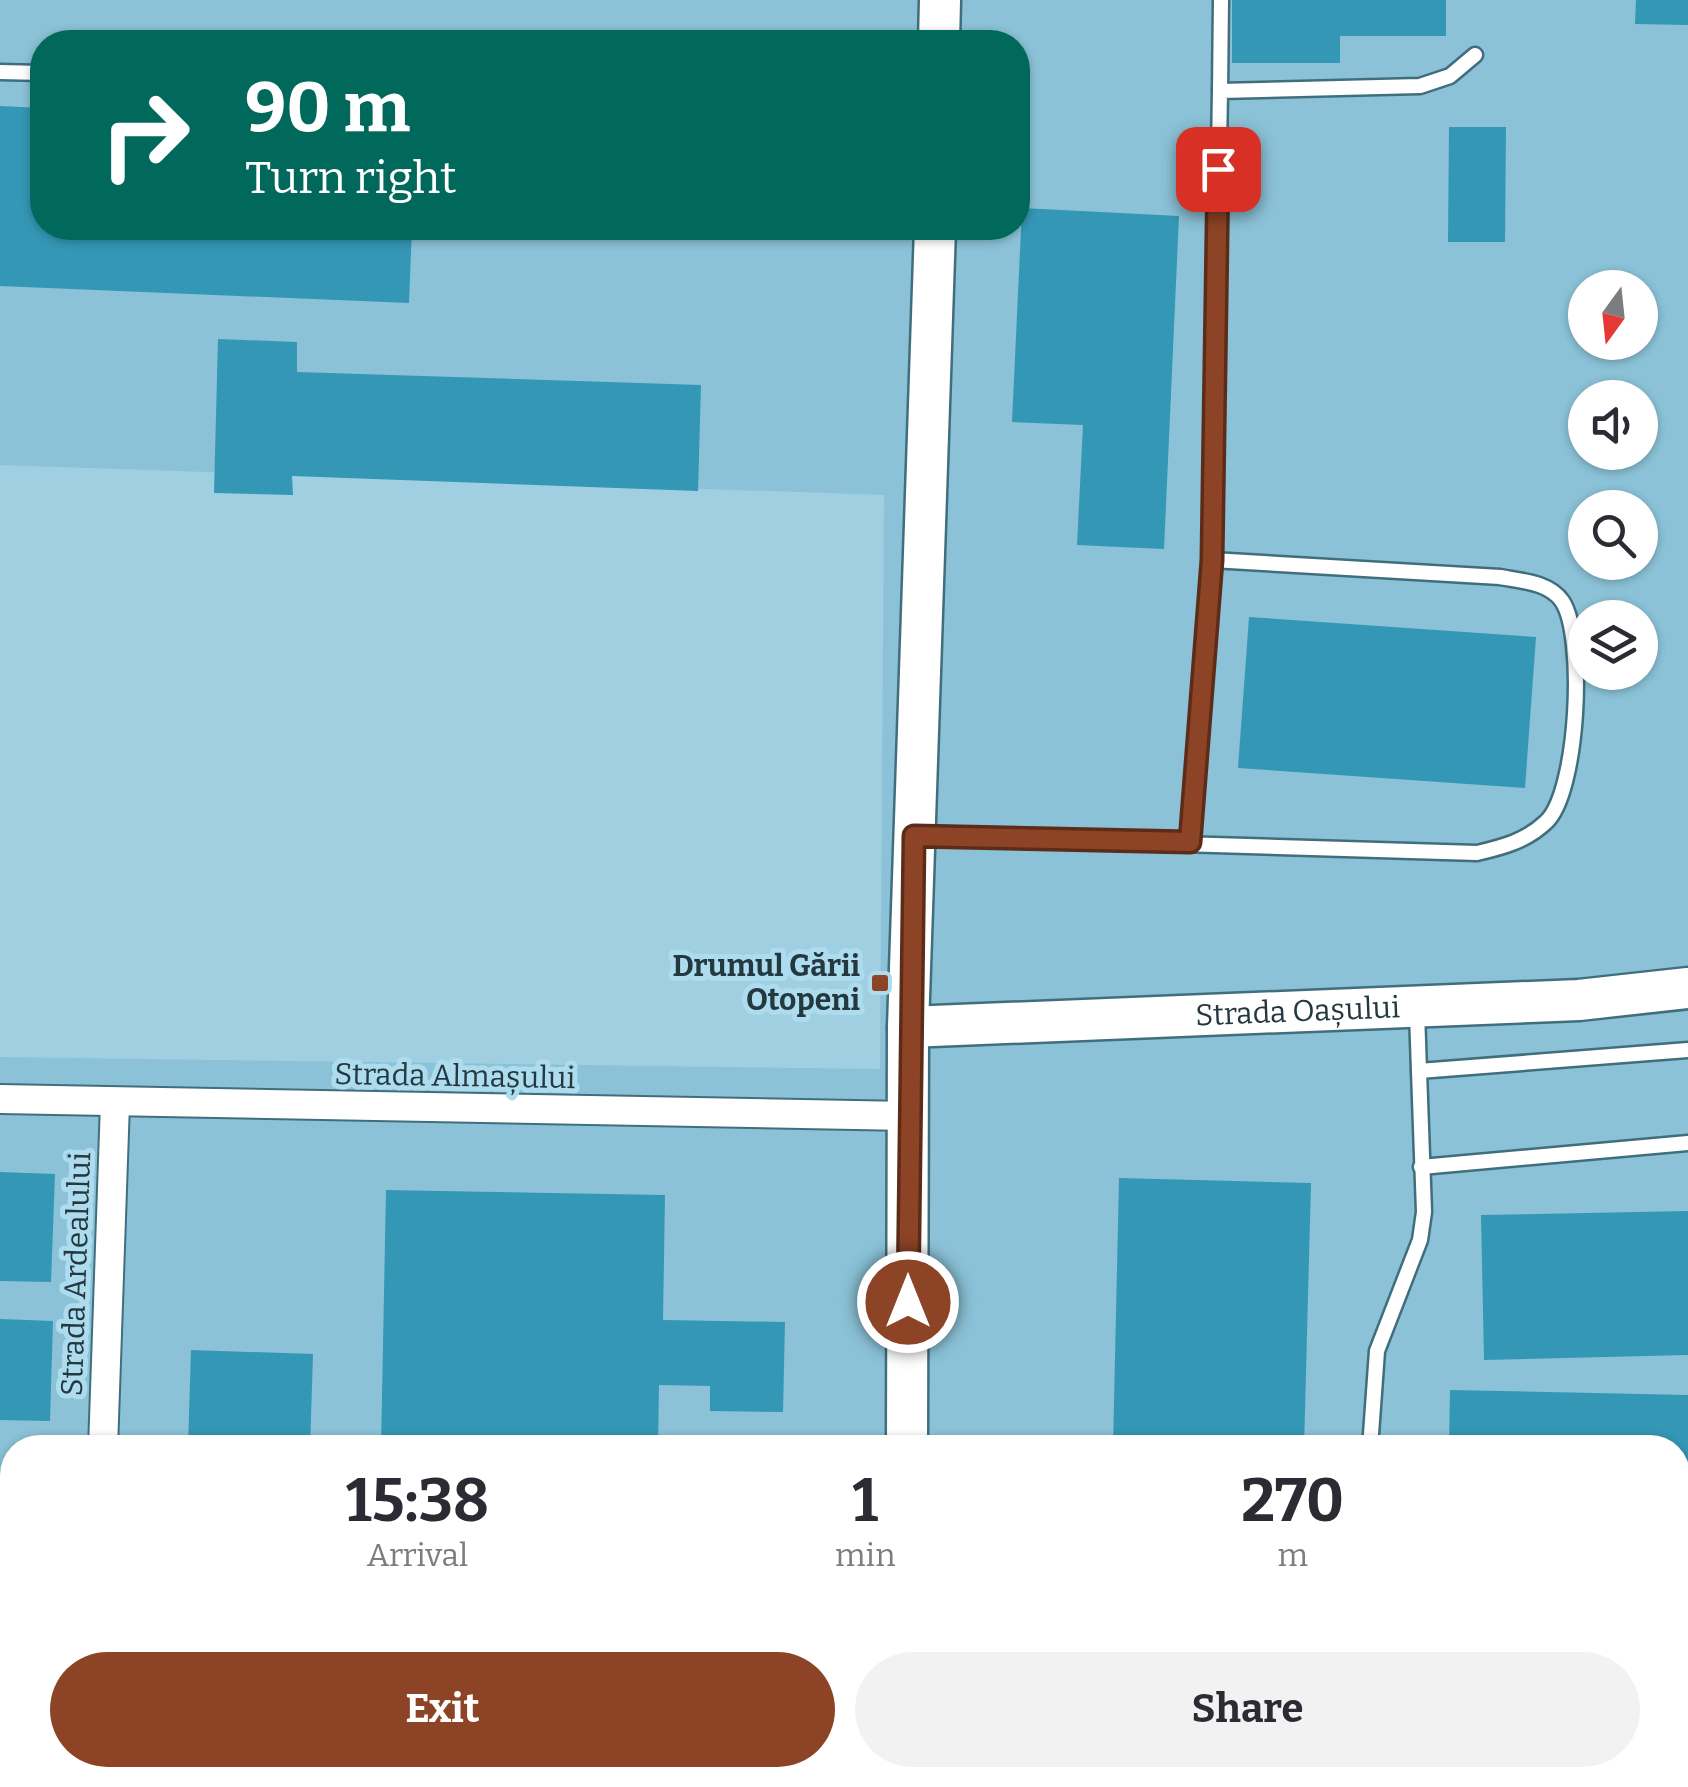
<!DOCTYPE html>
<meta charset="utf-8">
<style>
body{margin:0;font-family:Bitter,serif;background:#f2f2f3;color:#2b2b33;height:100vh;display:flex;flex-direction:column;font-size:38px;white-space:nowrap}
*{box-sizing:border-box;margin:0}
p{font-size:32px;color:#7c7c81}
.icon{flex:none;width:55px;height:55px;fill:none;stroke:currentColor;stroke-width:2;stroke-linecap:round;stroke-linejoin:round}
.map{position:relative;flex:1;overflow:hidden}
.side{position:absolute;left:0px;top:1435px;width:1690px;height:352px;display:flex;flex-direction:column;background:#fff;border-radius:40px 40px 0 0;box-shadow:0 2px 8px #0004}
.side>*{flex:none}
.top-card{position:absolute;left:30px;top:30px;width:1000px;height:210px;border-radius:40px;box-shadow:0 2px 8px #0004;background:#00695c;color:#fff;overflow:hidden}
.needle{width:65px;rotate:195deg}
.tools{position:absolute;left:1568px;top:270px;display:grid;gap:20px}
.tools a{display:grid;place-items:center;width:90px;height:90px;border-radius:50%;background:#fff;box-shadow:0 2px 8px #0004;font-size:50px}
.pin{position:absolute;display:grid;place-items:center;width:85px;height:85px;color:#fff;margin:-42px;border-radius:20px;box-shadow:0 5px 15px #0006}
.me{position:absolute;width:110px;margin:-55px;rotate:0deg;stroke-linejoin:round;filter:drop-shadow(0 0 8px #0008)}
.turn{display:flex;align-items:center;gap:35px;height:210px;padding:0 50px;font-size:45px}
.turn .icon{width:130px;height:130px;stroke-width:2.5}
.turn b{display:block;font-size:70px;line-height:85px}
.eta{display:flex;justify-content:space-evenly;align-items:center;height:170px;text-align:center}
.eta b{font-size:60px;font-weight:700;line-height:70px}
.primary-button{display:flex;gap:20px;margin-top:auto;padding:20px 50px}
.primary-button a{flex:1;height:115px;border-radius:60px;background:#8d4426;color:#fff;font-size:40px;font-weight:700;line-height:115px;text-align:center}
.primary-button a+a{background:#f2f2f3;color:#2b2b33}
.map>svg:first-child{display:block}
</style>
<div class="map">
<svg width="1688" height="1787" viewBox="0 0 1688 1787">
<rect width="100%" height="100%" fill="#a0cfe1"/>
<path fill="#8bc2d7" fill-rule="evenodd" d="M0,0H1688V1787H0V1057L880,1069L884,495L0,465ZM42,42H1018V228H42ZM1585,288H1640V342H1585ZM1585,398H1640V452H1585ZM1585,508H1640V562H1585ZM1585,618H1640V672H1585ZM12,1448H1678V1775H12Z"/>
<g fill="#3497b5">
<polygon points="1232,0 1446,0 1446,36 1340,36 1340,63 1232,63"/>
<polygon points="1636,0 1688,0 1688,25 1635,24"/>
<polygon points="0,106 42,108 42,228 412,228 409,303 0,286"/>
<polygon points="1449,127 1506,127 1505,242 1448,242"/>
<polygon points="1022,208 1179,216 1164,549 1077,545 1083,425 1012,422"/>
<polygon points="218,339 297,342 297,372 701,385 698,491 292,476 293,495 214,493"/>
<polygon points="1249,617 1536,637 1525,788 1238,768"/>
<polygon points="0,1172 55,1174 51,1282 0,1281"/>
<polygon points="1119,1178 1311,1183 1304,1448 1113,1448"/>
<polygon points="386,1190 665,1195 663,1320 785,1322 783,1412 710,1411 710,1386 659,1385 658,1448 381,1448"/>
<polygon points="1688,1211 1688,1355 1484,1360 1481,1215"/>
<polygon points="0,1319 53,1321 50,1421 0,1420"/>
<polygon points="191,1350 313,1354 310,1448 188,1448"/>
<polygon points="1450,1390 1688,1395 1688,1787 1444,1787 1444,1775 1678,1775 1678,1448 1449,1448"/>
<polygon points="0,1549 12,1550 12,1650 0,1649"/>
<polygon points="176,1775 299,1775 298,1787 176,1787"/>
</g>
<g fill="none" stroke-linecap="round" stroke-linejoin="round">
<g stroke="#416e7d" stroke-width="19">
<g id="lane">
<polyline points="0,72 42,73"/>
<polyline points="1220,91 1221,0"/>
<polyline points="1212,560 1220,91 1420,86 1450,76 1475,55"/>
<path d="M920,836L1477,853C1503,847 1526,841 1546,822C1578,793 1586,636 1562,601C1549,582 1521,581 1500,577L1212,560L1191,843"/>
<polyline points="1417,1012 1419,1071"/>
<polyline points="1421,1167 1688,1143"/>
<polyline points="1370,1448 1377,1351 1420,1240 1424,1212 1419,1071 1688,1050"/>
<polyline points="1365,1787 1365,1775"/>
</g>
</g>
<g stroke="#416e7d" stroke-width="32">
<g id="street">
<polyline points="0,1099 908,1116"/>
<polyline points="103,1448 115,1103"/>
<polyline points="91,1787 92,1775"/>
</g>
</g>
<g stroke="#416e7d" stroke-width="45">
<g id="secondary">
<polyline points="939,42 940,0"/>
<path id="s1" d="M908,1027L1579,1000L1688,988"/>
<polyline points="907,1448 908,1027 935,228"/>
<polyline points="906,1787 906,1775"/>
</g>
</g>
<use href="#lane" stroke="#fff" stroke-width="14"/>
<use href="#street" stroke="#fff" stroke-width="28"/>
<use href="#secondary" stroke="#fff" stroke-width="40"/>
</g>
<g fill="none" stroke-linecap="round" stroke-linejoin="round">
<g stroke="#5c2c19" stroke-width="25">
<polyline id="route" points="908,1302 914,836 1190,842 1212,560 1218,169"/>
</g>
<use href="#route" stroke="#8d4426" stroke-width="18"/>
</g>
<rect fill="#8d4426" stroke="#addcee" stroke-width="4" x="870" y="973" width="20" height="20" rx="5"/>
<g text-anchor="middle" stroke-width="10" stroke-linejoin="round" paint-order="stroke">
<g font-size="30" font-weight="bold" fill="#24383f" stroke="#addcee" text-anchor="end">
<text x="860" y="976">Drumul Gării<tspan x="860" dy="34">Otopeni</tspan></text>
</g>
<g font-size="30" fill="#24383f" stroke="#addcee">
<text dy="10" stroke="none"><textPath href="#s1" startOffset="390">Strada Oașului</textPath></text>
<text transform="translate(455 1076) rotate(1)" y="10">Strada Almașului</text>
<text transform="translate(76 1274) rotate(-88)" y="10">Strada Ardealului</text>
</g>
</g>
</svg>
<div class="tools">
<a><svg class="needle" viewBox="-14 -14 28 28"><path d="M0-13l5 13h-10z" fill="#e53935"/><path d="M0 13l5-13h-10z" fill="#7c7c81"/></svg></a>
<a><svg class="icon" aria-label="sound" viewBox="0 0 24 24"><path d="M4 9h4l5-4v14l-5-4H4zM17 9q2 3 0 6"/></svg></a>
<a><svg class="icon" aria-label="search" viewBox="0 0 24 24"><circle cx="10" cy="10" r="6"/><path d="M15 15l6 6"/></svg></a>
<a><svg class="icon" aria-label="layers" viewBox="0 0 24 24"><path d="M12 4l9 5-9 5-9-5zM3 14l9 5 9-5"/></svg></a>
</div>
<div class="pin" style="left:1218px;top:169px;background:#d93025"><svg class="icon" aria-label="arrive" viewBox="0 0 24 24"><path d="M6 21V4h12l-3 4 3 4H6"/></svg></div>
<svg class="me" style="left:908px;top:1302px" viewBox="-20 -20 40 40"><circle r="17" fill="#8d4426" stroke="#fff" stroke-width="3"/><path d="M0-11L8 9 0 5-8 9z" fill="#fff"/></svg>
<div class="top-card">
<div class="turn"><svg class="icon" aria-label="right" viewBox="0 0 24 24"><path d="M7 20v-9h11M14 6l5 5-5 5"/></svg><div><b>90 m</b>Turn right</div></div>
</div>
<section class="side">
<div class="eta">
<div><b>15:38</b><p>Arrival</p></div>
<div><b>1</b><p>min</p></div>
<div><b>270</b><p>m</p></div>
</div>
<div class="primary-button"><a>Exit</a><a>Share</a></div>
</section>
</div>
